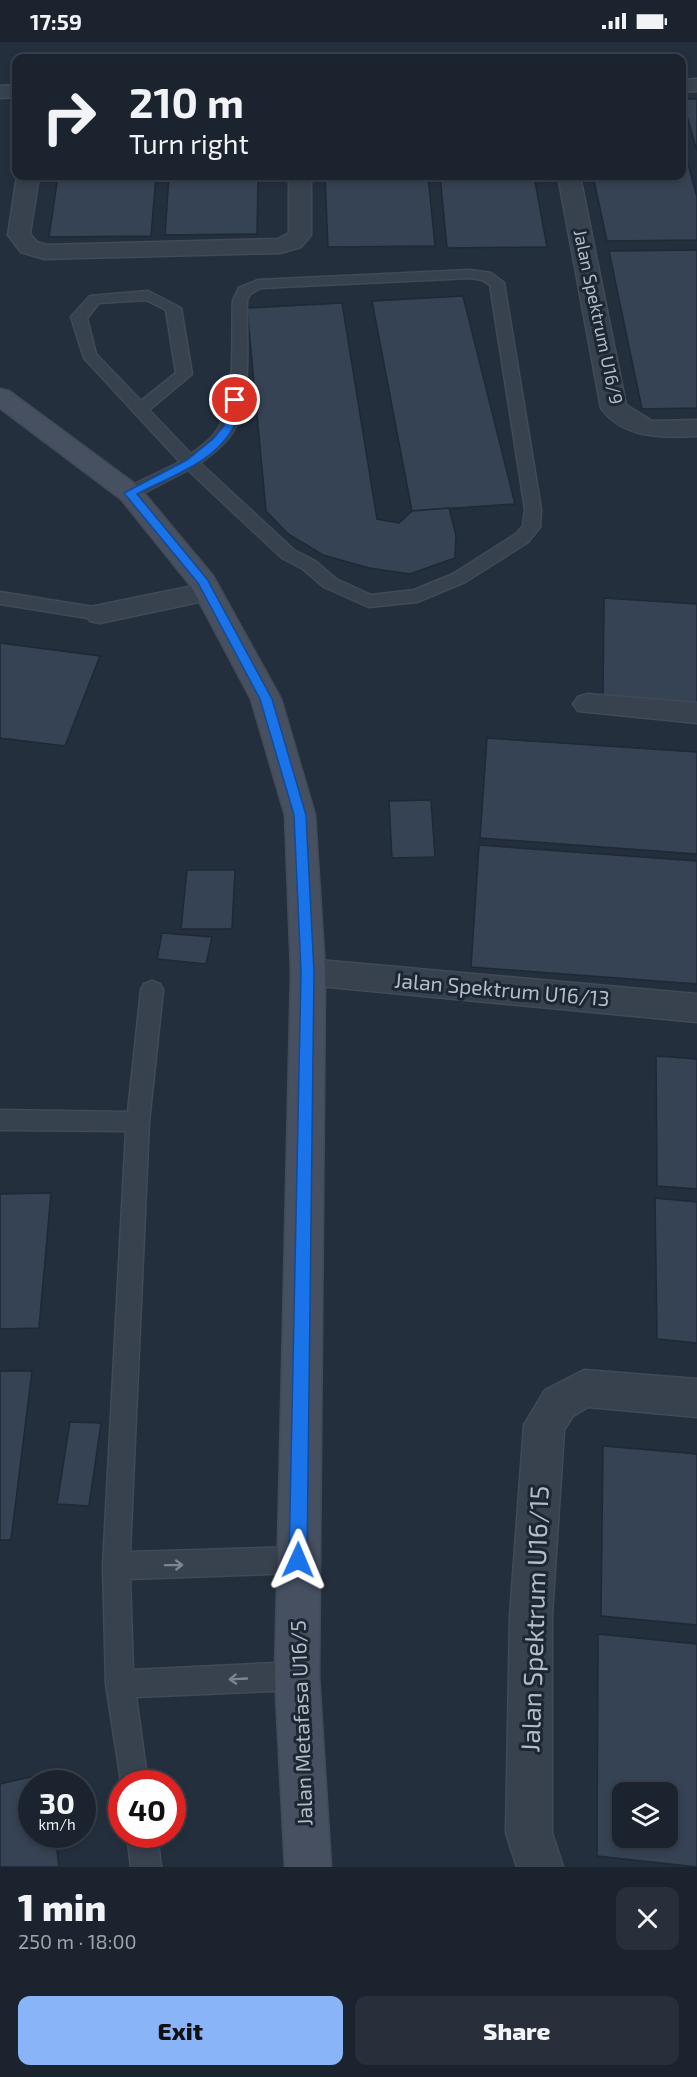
<!DOCTYPE html>
<meta charset="utf-8">
<style>
body{margin:0;font-family:"Exo 2",sans-serif;background:#282f3a;color:#f1f3f6;height:100vh;display:flex;flex-direction:column;font-size:22px;white-space:nowrap}
*{box-sizing:border-box;margin:0}
p{font-size:20px;color:#a0a4aa}
.icon{flex:none;width:33px;height:33px;fill:none;stroke:currentColor;stroke-width:2;stroke-linecap:round;stroke-linejoin:round}
.map{position:relative;height:1825px;overflow:hidden}
.sheet{display:flex;flex-direction:column;background:#1b232e;flex:1}
.sheet>*{flex:none}
.top-card{position:absolute;left:12px;top:12px;width:674px;height:126px;border-radius:12px;box-shadow:0 3px 9px #0003,0 0 0 2px #39404a;background:#1b232e;color:#f1f3f6;overflow:hidden}
.fabs{position:absolute;left:612px;top:1740px;display:grid;gap:12px}
.fabs a{display:grid;place-items:center;width:66px;height:66px;border-radius:12px;background:#1b232e;box-shadow:0 3px 9px #0003,0 0 0 2px #39404a;font-size:30px}
.speed{position:absolute;left:18px;top:1728px;display:flex;gap:12px;font-size:30px;font-weight:700;text-align:center}
.speed>*{display:grid;place-content:center;width:78px;height:78px;border-radius:50%;background:#1b232e;box-shadow:0 3px 9px #0003,0 0 0 2px #39404a;line-height:1}
.speed small{font-size:15px;font-weight:400}
.speed .limit{border:9px solid #d22;background:#fff;color:#111}
.pin{position:absolute;display:grid;place-items:center;width:51px;height:51px;color:#fff;margin:-26px;border:3px solid #fff;border-radius:50%;box-shadow:0 2px 6px #0007}
.me{position:absolute;width:66px;margin:-33px;rotate:1deg;stroke-linejoin:round;filter:drop-shadow(0 0 4px #0008)}
.turn{display:flex;align-items:center;gap:21px;height:126px;padding:0 18px;font-size:27px}
.turn .icon{width:78px;height:78px;stroke-width:2.5}
.turn b{display:block;font-size:42px;line-height:51px}
.round{display:grid;place-items:center;flex:none;width:63px;height:63px;border-radius:12px;background:#282f3a}
.headline{display:flex;align-items:center;justify-content:space-between;height:102px;padding:0 18px}
h1{font-size:36px;font-weight:800;line-height:45px}
.button{display:flex;gap:12px;margin-top:auto;padding:12px 18px}
.button a{flex:1;height:69px;border-radius:12px;background:#8ab4f8;color:#111;font-size:24px;font-weight:800;line-height:69px;text-align:center}
.button a+a{background:#282f3a;color:#f1f3f6}
.status{display:flex;justify-content:space-between;align-items:center;height:42px;padding:0 30px;background:#1b232e;direction:ltr}
.status svg{height:16px;fill:currentColor}
.map>svg:first-child{display:block}
</style>
<div class="status"><b>17:59</b><svg viewBox="0 0 49 12"><path d="M0 12V9h3v3zM5 12V6h3v6zM10 12V3h3v9zM15 12V0h3v12zM26 1h20v11H26zM47 4h2v5h-2z"/></svg></div>
<div class="map">
<svg width="697" height="1825" viewBox="0 0 697 1825">
<rect width="100%" height="100%" fill="#242f3e"/>
<g fill="#364354" stroke="#1f2835" stroke-width="1.5" fill-rule="evenodd">
<polygon points="682,57 697,57 697,109"/>
<polygon points="681,96 697,155 697,198 607,199 593,134 681,134"/>
<polygon points="58,134 156,134 151,194 49,195"/>
<polygon points="169,134 258,134 257,192 165,193"/>
<polygon points="325,134 428,134 435,204 328,205"/>
<polygon points="440,134 534,134 547,205 447,206"/>
<polygon points="697,208 697,366 642,367 609,209"/>
<polygon points="463,254 515,462 412,469 372,259"/>
<polygon points="342,261 377,477 399,481 412,469 449,466 456,493 455,516 410,532 369,526 323,513 288,492 266,469 247,266"/>
<polygon points="604,556 697,562 697,662 603,656"/>
<polygon points="0,601 100,614 65,704 0,696"/>
<polygon points="487,696 697,710 697,812 480,796"/>
<polygon points="431,758 435,815 392,816 389,759"/>
<polygon points="479,803 697,819 697,942 471,925"/>
<polygon points="187,828 235,828 232,887 181,887"/>
<polygon points="162,891 212,895 206,922 157,917"/>
<polygon points="656,1014 697,1017 697,1147 657,1144"/>
<polygon points="51,1151 39,1286 0,1287 0,1152"/>
<polygon points="655,1156 697,1160 697,1301 657,1297"/>
<polygon points="0,1329 32,1329 11,1498 0,1498"/>
<polygon points="70,1380 101,1381 89,1464 57,1462"/>
<polygon points="603,1404 697,1412 697,1583 601,1574"/>
<path d="M598,1592L697,1602V1825L597,1814ZM622,1750H668V1796H622Z"/>
<polygon points="47,1731 49,1742 32,1742 32,1792 55,1792 59,1825 0,1825 0,1742"/>
</g>
<g fill="none" stroke-linecap="round" stroke-linejoin="round">
<g stroke="#414a57" stroke-width="3">
<g id="lane">
<path d="M470,228L491,231L504,241L541,467L540,485L528,500L465,540L417,560L369,565L324,545L303,527L282,516L188,428L136,455H124L122,451L124,447L180,420L84,316L71,275L90,254L148,249L181,266L192,332L149,368L191,412C201,405 212,397 218,387C237,357 231,293 233,258L239,246L258,238ZM470,236L482,238L490,243L525,467L523,484L516,492L453,532L414,548L371,553L336,537L315,519L294,508L200,421C214,411 228,400 236,384C252,351 246,295 247,258L250,252L261,246ZM146,258L166,268L176,331L141,359L96,312L87,276L99,261Z"/>
<polygon points="0,550 100,566 109,572 100,578 0,562"/>
<polygon points="152,939 160,942 163,948 149,1080 130,1510 298,1505 307,1509 311,1518 307,1527 298,1531 130,1537 133,1628 297,1620 307,1624 311,1634 307,1644 297,1648 136,1655 148,1742 122,1742 122,1746 106,1642 103,1524 126,1089 0,1088 0,1068 128,1070 141,948 144,942"/>
<polygon points="127,1792 157,1792 161,1825 131,1825"/>
</g>
</g>
<g stroke="#414a57" stroke-width="3">
<g id="street">
<polygon points="697,37 697,49 681,50 681,38"/>
<polygon points="16,43 16,55 0,56 0,44"/>
<polygon points="17,134 39,134 30,192 37,200 46,203 278,197 289,191 289,134 311,134 311,193 301,205 280,211 44,217 21,210 8,193"/>
<path d="M558,134H580L626,363L652,379L697,378V394C664,396 623,397 601,366Z"/>
<polygon points="208,541 218,544 222,550 218,556 100,581 90,579 86,572 90,565 100,563"/>
<polygon points="588,652 697,661 697,681 578,669 573,662 578,655"/>
<polygon points="308,917 697,952 697,980 308,943 296,939 291,930 296,921"/>
<polygon points="584,1328 697,1337 697,1375 588,1365 573,1374 564,1388 552,1574 552,1791 563,1825 517,1825 506,1791 510,1574 524,1383 545,1348"/>
</g>
</g>
<g stroke="#414a57" stroke-width="3">
<polygon id="secondary" points="0,347 9,349 139,445 213,534 281,657 315,773 325,930 319,1634 331,1825 285,1825 275,1634 291,930 285,773 251,657 191,544 121,457 0,366"/>
</g>
<use href="#lane" fill="#38414e" fill-rule="evenodd"/>
<use href="#street" fill="#38414e" fill-rule="evenodd"/>
<use href="#secondary" fill="#465061" fill-rule="evenodd"/>
</g>
<defs><path id="oneway-shaft" d="M-6 0H5M1.5-3L5.5 0L1.5 3" fill="none" stroke-width="1.6" stroke-linecap="round" stroke-linejoin="round" transform="scale(1.5)"/></defs>
<g stroke="#7c8592">
<use href="#oneway-shaft" transform="translate(174 1523) rotate(-1)"/>
<use href="#oneway-shaft" transform="translate(238 1637) rotate(177)"/>
</g>
<path fill="#1a73e8" stroke="#114b97" stroke-width="1.5" d="M235,355L240,358C238,367 237,378 233,386C215,420 169,435 137,452L207,537L272,657L306,773L314,930L307,1518L304,1524L298,1527L292,1524L289,1518L301,930L294,773L260,657L198,541L124,451L187,418L213,397L224,384L230,358Z"/>
<g text-anchor="middle" stroke-width="6" stroke-linejoin="round" paint-order="stroke">
<g font-size="18" fill="#b4bcc9" stroke="#1d2633">
<text transform="translate(598 275) rotate(78)" y="6">Jalan Spektrum U16/9</text>
</g>
<g font-size="21" fill="#b4bcc9" stroke="#1d2633">
<text transform="translate(502 948) rotate(5)" y="7">Jalan Spektrum U16/13</text>
<text transform="translate(302 1681) rotate(-92)" y="7">Jalan Metafasa U16/5</text>
</g>
<g font-size="26" fill="#b4bcc9" stroke="#1d2633">
<text transform="translate(535 1577) rotate(-88)" y="9">Jalan Spektrum U16/15</text>
</g>
</g>
</svg>
<div class="fabs">
<a><svg class="icon" aria-label="layers" viewBox="0 0 24 24"><path d="M12 4l9 5-9 5-9-5zM3 14l9 5 9-5"/></svg></a>
</div>
<div class="speed"><div>30<small>km/h</small></div><div class="limit">40</div></div>
<div class="pin" style="left:235px;top:358px;background:#d93025"><svg class="icon" aria-label="arrive" viewBox="0 0 24 24"><path d="M6 21V4h12l-3 4 3 4H6"/></svg></div>
<svg class="me" style="left:298px;top:1518px" viewBox="-20 -20 40 40"><path d="M0-17L14 15 0 8-14 15z" fill="#1a73e8" stroke="#fff" stroke-width="4"/></svg>
<div class="top-card">
<div class="turn"><svg class="icon" aria-label="right" viewBox="0 0 24 24"><path d="M7 20v-9h11M14 6l5 5-5 5"/></svg><div><b>210 m</b>Turn right</div></div>
</div>
</div>
<section class="sheet">
<div class="headline"><div><h1>1 min</h1><p>250 m · 18:00</p></div><a class="round"><svg class="icon" aria-label="close" viewBox="0 0 24 24"><path d="M6 6l12 12M18 6L6 18"/></svg></a></div>
<div class="button"><a>Exit</a><a>Share</a></div>
</section>
